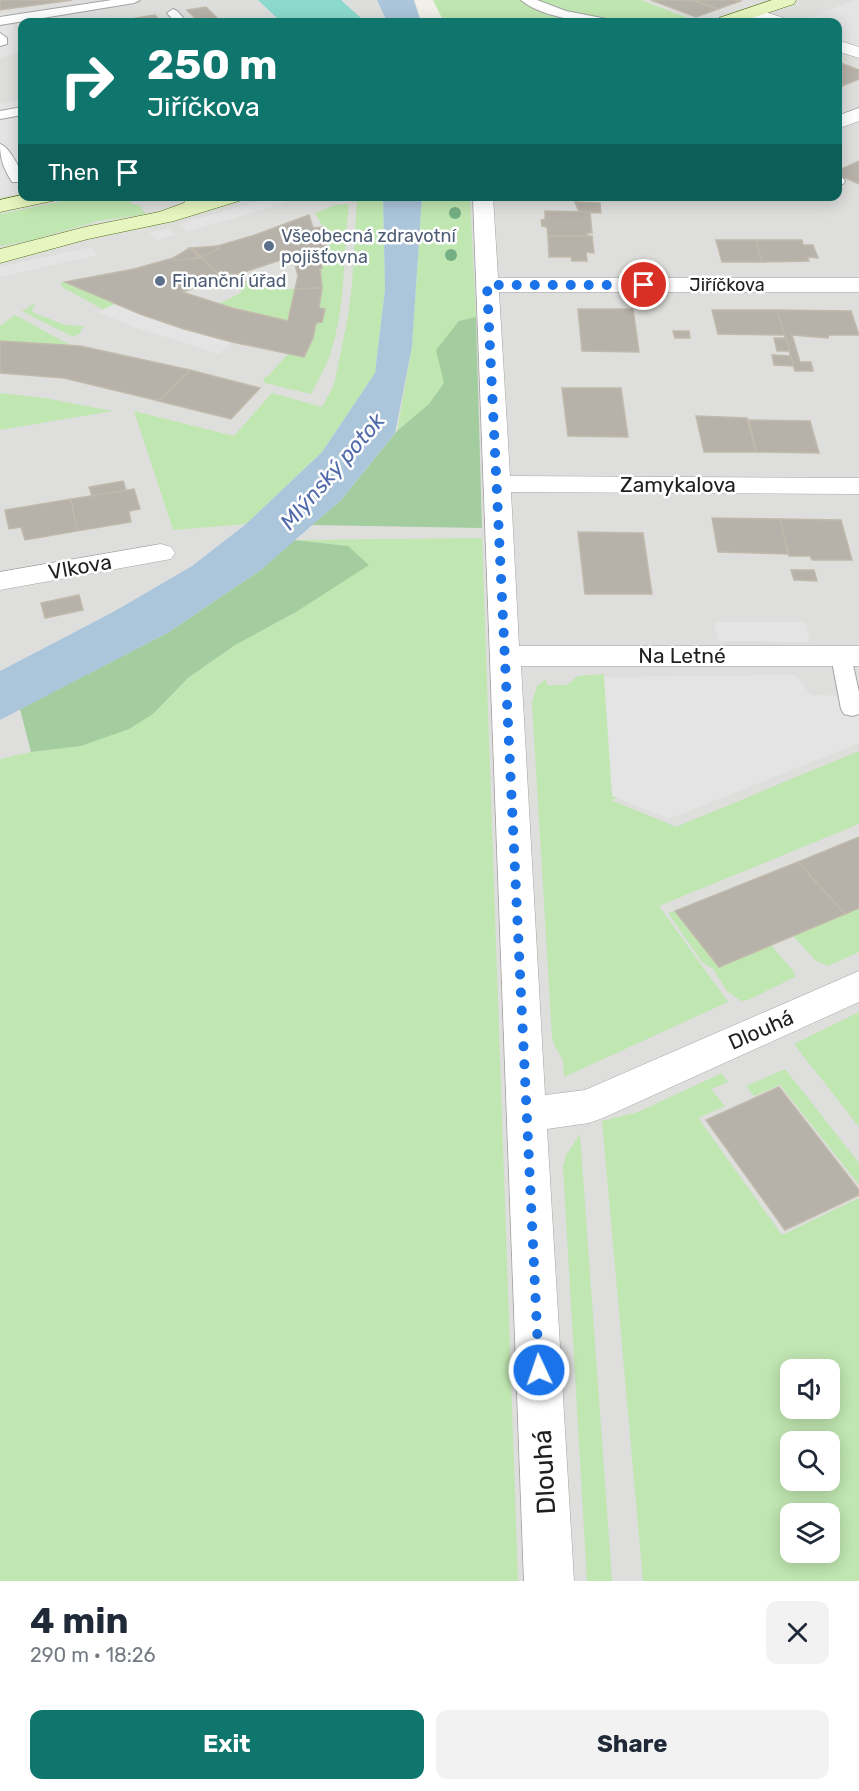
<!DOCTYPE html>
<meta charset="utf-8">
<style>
body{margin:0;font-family:Rubik,sans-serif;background:#f2f2f3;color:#1f2937;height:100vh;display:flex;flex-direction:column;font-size:22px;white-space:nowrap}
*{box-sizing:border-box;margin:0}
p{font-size:20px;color:#747a83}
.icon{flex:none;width:33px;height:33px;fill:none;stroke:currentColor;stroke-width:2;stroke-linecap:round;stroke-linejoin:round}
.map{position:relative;height:1581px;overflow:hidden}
.panel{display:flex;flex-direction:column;background:#fff;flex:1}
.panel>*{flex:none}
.top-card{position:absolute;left:18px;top:18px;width:824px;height:183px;border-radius:12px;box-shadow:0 3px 15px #0003;background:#0f766e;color:#fff;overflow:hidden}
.controls{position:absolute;left:780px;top:1359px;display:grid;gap:12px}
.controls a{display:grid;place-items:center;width:60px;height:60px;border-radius:12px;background:#fff;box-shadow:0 3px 15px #0003;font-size:30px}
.pin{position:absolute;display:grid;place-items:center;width:51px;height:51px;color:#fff;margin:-26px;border:3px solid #fff;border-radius:50%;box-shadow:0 2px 6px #0007}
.me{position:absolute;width:66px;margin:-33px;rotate:357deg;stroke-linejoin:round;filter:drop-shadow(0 0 4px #0008)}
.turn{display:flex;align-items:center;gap:21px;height:126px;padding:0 30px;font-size:27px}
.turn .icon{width:78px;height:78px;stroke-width:2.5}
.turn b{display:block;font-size:42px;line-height:51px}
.then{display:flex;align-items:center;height:57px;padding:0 30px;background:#0003;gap:12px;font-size:22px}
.round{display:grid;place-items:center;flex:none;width:63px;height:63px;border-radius:12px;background:#f2f2f3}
.overview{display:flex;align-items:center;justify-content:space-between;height:102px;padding:0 30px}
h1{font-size:36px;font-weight:700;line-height:45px}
.primary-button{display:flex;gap:12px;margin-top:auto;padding:12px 30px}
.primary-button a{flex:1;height:69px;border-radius:12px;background:#0f766e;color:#fff;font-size:24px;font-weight:700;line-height:69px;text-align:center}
.primary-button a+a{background:#f2f2f3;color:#1f2937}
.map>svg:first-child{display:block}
</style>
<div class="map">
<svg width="859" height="1581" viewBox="0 0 859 1581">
<rect width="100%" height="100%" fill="#f0efe8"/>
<g fill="#dededd" fill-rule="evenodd">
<polygon points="0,0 377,0 387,22 22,22 22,196 383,197 385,289 375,373 246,524 192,566 113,612 0,671"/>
<path d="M516,0H859V1581H0V720L169,632L262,569L341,500L412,346L422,197L837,196V22H543ZM790,1370H830V1408H790ZM790,1442H830V1480H790ZM790,1514H830V1552H790Z"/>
</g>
<g fill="#c0e6b1" fill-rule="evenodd">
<polygon points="433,0 641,0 691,19 681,22 444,22"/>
<polygon points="87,196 130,197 128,199 132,204 139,205 146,214 98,221 32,240 0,246 0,214"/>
<polygon points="357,197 383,197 385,289 375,373 322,452 246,524 173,530 134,411 234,436 272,393 322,407 334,385 348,316 352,285"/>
<polygon points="422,197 470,197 476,317 459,321 444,383 429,404 397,431 412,346"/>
<path d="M347,204L349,206C343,254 346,302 332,348C328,364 318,380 311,394L265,383L263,378L269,375L288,354L305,357L313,338L316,323L322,322L325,310L319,308C321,290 323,269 319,254L329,252L323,227L315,213L335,205Z"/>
<polygon points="236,275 251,284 284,284 286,289 295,289 288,321 219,304 242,292 227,278"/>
<polygon points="63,281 115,304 104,310 62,287 61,283"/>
<polygon points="35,303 32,311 34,313 65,325 84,326 80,331 81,333 73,337 22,311"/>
<polygon points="15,315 70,345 0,341 0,326"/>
<polygon points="0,393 44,398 113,411 0,430"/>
<polygon points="482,538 518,1581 0,1581 0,759 31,752 81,746 153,714 188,678 235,645 296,612 348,546 294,540"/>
<polygon points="604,674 615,789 620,797 611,800 676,827 859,751 859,824 659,906 728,1002 564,1077 563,1060 555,1047 552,1037 532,703 537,686 546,679 547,685 567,685 578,676"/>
<polygon points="859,908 859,952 828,966 816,961 793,936"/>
<polygon points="675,911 719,967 771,945 794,972 795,977 748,1000 741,1001 727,991 713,969 702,962 668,913"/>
<polygon points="859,1012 859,1127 794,1044"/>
<polygon points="785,1069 859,1163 859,1185 780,1085 754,1096 746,1086"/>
<path d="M722,1073L728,1082L711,1089L725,1106L698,1118L782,1235L859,1198V1581H643L602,1121L638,1112ZM790,1370H830V1408H790ZM790,1442H830V1480H790ZM790,1514H830V1552H790Z"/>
<polygon points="580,1134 612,1581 587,1581 563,1167 566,1155"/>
</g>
<g fill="#a3cd9f">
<polygon points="476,317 482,528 312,525 341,500 397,431 429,404 444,383 436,350 459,321"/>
<polygon points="294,540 348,546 369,565 296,612 235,645 188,678 153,714 129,729 81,746 31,752 20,709 169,632 262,569"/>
</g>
<polygon fill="#8bdacd" points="258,0 341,0 362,19 344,22 281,22"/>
<g fill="#e4e4e4">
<polygon points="856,0 859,0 859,48 837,40 837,22 796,22"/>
<polygon points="5,13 22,41 22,51 0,58 0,14"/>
<polygon points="22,100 22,192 0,197 0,104"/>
<polygon points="273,197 303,197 261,210 182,233 157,240 149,233 168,228 175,235 187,231 180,224"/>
<polygon points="91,247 97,255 0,277 0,267"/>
<polygon points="115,304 140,314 232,342 219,354 134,327 97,312"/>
<polygon points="714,622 805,622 810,642 718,641"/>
<polygon points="795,675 811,695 859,696 859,743 669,819 612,796 604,677"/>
</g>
<g fill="#abc5db">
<polygon points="377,0 414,0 421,22 387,22"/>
<polygon points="383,197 422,197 412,346 395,433 341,500 262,569 169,632 0,720 0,671 113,612 192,566 246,524 322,452 375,373 385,289"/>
</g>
<g fill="#b6b2aa" stroke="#c1b9ab" stroke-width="1.5">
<polygon points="0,0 72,0 0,10"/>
<polygon points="651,0 693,0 718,9 696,17"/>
<polygon points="693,0 739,0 741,1 718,9"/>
<polygon points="206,7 221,22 199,22 187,10"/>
<polygon points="155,15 161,22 139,22 136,18"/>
<polygon points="838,62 859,70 859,79 837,88"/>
<polygon points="859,161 859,184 837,174 837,171"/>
<polygon points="575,202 600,203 601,213 579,212"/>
<polygon points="545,211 590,212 592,233 587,233 588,236 548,236 547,227 542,226 541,220 545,219"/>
<polygon points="309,215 313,228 323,227 329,253 319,254 322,268 320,269 322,288 295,289 298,276 293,256 223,279 201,257 219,248 217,246 252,236"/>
<polygon points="548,236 592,236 594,253 586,252 587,261 572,261 571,257 549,257"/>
<polygon points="716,240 756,240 762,262 722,262"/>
<polygon points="756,240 802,240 803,245 813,245 818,258 808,257 809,261 762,262"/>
<polygon points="217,246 219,248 202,257 192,248"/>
<polygon points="190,248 192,248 223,279 182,292 232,308 288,321 295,289 322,288 319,308 325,309 322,322 316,323 313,338 304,357 232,342 184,329 140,314 65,282 134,269 173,258 175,260 200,258"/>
<polygon points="190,248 200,258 175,260 173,258"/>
<polygon points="578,309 633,309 639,352 582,351"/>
<polygon points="712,310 777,310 785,335 718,334"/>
<polygon points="777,310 851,311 859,335 829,335 828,338 792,335 800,362 811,362 813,371 795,371"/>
<polygon points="673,331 689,331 690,338 675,338"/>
<polygon points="774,338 786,338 790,351 777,351"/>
<polygon points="0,341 80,346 190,370 159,401 64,378 0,373"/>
<polygon points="772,355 791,356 794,366 774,365"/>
<polygon points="190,370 260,388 231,419 159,401"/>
<polygon points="562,388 621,388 628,437 568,436"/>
<polygon points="696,416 747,418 756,452 704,452"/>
<polygon points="749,420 810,421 819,453 756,452"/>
<polygon points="123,481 126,490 92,496 89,487"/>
<polygon points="134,489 140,509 129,511 131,522 77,531 71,499"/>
<polygon points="71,499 77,531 25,540 21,527 9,529 5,510"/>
<polygon points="712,518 780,519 788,554 718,552"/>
<polygon points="780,519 841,520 852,560 812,560 810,556 789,556"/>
<polygon points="578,532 643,533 652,594 585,594"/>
<polygon points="791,570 814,570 817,581 794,580"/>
<polygon points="79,595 83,610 45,618 41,603"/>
<polygon points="859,837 859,908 845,914 798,862"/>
<polygon points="798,862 845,914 719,967 675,911"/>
<polygon points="779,1087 859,1190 859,1195 785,1230 706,1120"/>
</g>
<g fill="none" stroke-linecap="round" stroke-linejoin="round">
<g stroke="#a4a4a4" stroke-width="2">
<g id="lane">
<polygon points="112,0 140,0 134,3 0,25 0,17"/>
<path d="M521,0H537L566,11L607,19L609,22C586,24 539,16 521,0Z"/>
<polygon points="173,9 177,11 187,22 175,22 167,13"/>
<polygon points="0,33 7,38 7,44 0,46"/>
<polygon points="22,107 22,115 0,119 0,111"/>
<path d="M0,144C10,147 23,172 22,182H12C4,169 0,160 0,144Z"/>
<polygon points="837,177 843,178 845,181 843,184 837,185"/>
<polygon points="841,649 848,651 851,656 859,692 859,714 852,716 844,714 841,709 831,656 834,651"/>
</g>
</g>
<g stroke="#a4a4a4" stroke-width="1">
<g id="street">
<path d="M753,8L784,18L787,22C774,23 754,24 744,13L747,9Z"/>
<polygon points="837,40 859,47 859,58 837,51"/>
<polygon points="859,108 859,121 837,129 837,116"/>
<polygon points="473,196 493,196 498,278 859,278 859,292 499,292 510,476 859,478 859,494 511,492 519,646 859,646 859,666 521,666 545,1095 585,1090 859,971 859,1002 603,1118 589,1123 547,1129 574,1581 524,1581"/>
<polygon points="161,544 171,547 175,553 171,559 0,590 0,572"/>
</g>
</g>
<g stroke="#51720c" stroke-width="1">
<g id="secondary">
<polygon points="772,0 796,0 794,4 740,22 716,22 719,18"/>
<polygon points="22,195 22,196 60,196 57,200 0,212 0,200"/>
<polygon points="187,196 245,196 242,200 174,221 88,239 0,263 0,249 85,227 159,212 184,203"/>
</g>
</g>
<use href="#lane" fill="#fff" fill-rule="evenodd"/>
<use href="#street" fill="#fff" fill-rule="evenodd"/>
<use href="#secondary" fill="#e7f6c0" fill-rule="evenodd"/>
</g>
<g fill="#76af84">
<circle cx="455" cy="213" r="6"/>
<circle cx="451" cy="255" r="6"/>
</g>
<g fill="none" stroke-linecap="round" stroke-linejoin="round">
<polyline stroke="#1a73e8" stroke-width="10" stroke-dasharray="0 18" points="539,1370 487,285 644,285"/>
</g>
<g fill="#5c6f8a" stroke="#fff" stroke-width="2">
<circle cx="269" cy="246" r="6"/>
<circle cx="160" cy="281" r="6"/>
</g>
<g text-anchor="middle" stroke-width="5" stroke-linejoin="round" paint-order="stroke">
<g font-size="18" fill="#4e5e75" stroke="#fff" text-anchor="start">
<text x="281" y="242">Všeobecná zdravotní<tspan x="281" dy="21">pojišťovna</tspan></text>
<text x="172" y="287">Finanční úřad</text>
</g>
<g font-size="18" fill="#202020" stroke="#fff">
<text x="727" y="291">Jiříčkova</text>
</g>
<g font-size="21" fill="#202020" stroke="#fff">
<text x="678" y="492">Zamykalova</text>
<text transform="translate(80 567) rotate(-10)" y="7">Vlkova</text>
<text x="682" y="663">Na Letné</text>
<text transform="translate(761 1030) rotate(-24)" y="7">Dlouhá</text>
</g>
<g font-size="22" font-style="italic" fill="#526bab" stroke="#fff">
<text transform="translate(332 471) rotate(-49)" y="8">Mlýnský potok</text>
</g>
<g font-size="26" fill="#202020" stroke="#fff">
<text transform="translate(544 1472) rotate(-93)" y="9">Dlouhá</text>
</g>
</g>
</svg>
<div class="controls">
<a><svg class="icon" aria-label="sound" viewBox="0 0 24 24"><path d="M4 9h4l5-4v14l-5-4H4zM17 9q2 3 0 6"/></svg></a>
<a><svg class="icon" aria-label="search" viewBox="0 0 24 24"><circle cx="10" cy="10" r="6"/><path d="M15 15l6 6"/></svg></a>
<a><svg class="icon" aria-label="layers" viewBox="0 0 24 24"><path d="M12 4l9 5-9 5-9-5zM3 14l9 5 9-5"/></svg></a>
</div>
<div class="pin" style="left:644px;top:285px;background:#d93025"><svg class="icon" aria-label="arrive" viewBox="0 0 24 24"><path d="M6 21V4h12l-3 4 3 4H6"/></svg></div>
<svg class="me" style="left:539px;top:1370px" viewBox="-20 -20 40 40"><circle r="17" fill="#1a73e8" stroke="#fff" stroke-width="3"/><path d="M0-11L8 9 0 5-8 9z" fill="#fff"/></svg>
<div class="top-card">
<div class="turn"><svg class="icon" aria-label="right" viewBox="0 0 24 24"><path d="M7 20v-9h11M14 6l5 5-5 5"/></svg><div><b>250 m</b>Jiříčkova</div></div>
<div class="then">Then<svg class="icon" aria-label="arrive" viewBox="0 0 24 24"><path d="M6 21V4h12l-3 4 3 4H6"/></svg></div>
</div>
</div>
<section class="panel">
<div class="overview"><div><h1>4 min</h1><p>290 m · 18:26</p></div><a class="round"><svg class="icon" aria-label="close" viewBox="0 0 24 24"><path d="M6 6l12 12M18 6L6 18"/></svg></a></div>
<div class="primary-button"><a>Exit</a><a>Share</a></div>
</section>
